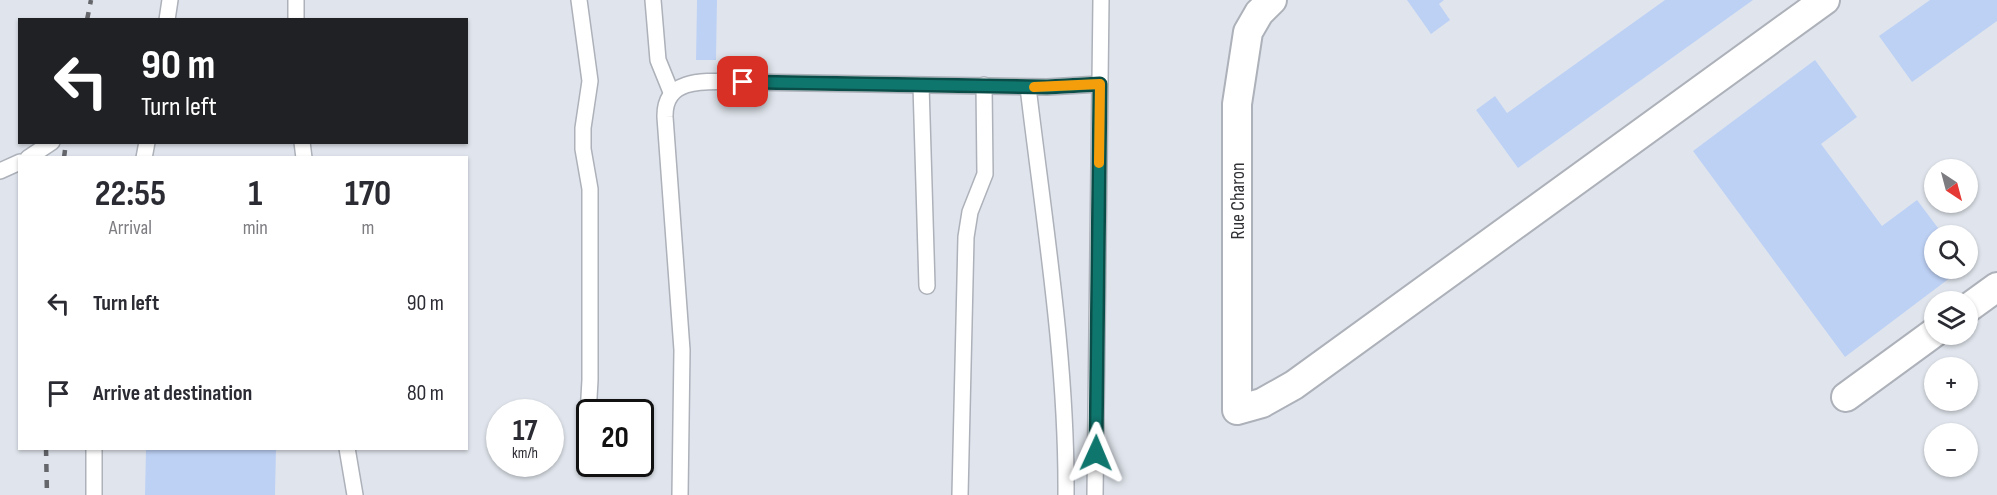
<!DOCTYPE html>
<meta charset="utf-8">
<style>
body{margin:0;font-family:"Sofia Sans Condensed",sans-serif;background:#f7f7f7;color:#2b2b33;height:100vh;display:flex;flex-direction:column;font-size:22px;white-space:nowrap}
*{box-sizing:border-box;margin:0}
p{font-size:20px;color:#7c7c81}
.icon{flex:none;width:33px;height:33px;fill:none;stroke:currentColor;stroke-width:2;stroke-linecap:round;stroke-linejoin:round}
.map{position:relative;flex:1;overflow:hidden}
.panel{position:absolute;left:18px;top:156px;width:450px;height:294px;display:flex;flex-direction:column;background:#fff;border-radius:0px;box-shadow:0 2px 4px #0004}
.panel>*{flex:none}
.hud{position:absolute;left:18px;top:18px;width:450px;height:126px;border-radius:0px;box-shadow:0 2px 4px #0004;background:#202124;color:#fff;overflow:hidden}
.needle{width:39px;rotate:144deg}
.controls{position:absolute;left:1924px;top:159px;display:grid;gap:12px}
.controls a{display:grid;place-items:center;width:54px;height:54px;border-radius:50%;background:#fff;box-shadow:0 2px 4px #0004;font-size:30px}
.speed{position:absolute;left:486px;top:399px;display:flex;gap:12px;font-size:30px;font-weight:700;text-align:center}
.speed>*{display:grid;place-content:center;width:78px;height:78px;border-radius:50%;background:#fff;box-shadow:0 2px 4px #0004;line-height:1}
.speed small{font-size:15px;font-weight:400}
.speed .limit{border:3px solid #111;border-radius:9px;background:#fff;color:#111}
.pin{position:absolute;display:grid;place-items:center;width:51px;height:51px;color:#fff;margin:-26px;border-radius:12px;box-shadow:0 3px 9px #0006}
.me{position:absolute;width:66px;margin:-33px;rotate:1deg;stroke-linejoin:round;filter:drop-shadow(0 0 4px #0008)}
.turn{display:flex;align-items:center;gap:21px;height:126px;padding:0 24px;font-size:27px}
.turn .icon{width:78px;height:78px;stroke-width:2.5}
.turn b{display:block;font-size:42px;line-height:51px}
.eta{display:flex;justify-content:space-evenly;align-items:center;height:102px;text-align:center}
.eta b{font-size:36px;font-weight:700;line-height:42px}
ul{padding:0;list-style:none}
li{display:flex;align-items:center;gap:18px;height:90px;padding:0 24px}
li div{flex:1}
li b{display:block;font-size:22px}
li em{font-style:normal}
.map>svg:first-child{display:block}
</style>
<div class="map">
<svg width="1997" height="495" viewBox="0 0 1997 495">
<rect width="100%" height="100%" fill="#e0e5ed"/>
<g fill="#bdd1f5">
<polygon points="697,0 717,0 716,60 696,60"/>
<polygon points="1407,0 1444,0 1439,4 1450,20 1431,34"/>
<polygon points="1665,0 1753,0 1518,168 1476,110 1495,96 1507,113"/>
<polygon points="1930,0 1997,0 1997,21 1912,82 1879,36"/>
<polygon points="1815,60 1857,117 1821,144 1882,226 1917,200 1944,236 1935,236 1935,268 1963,268 1845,357 1693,151"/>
<polygon points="146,448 276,448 275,495 145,495"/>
</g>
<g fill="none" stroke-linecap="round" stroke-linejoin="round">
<g stroke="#adb1b9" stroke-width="18">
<g id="lane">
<polyline points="296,0 296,20"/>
<polyline points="579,0 590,81 583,128 583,149 590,189 590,380 585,468"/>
<polyline points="653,0 658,60 671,92"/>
<polyline points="167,20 170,0"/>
<polyline points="921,85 927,286"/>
<path d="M1028,87C1044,222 1067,359 1066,495"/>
<polyline points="302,142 304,158"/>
<polyline points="28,158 52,142"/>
<polyline points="144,158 147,142"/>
<polyline points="0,171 20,162"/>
<polyline points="94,448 94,495"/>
<polyline points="347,448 355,495"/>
<path d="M680,495L682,350L665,117C664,74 712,82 743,82L1047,87L1100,84"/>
<polyline points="960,495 966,237 970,212 985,174 984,85"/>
<polyline points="1095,495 1101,0"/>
</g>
</g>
<g stroke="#adb1b9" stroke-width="32">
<g id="street">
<polyline points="1272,0 1259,13 1248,32 1237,104 1237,410 1262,403 1294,385 1825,0"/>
<polyline points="1968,308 1997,287"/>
<polyline points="1846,397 1935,332"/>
</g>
</g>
<use href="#lane" stroke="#fff" stroke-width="15"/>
<use href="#street" stroke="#fff" stroke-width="28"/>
<g stroke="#64666b" stroke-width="4.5" stroke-dasharray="8 8" stroke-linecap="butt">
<polyline points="87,20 91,0"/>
<polyline points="64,158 66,142"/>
<polyline points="46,448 47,495"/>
</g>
</g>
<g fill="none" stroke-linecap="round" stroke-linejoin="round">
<g stroke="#0a4d48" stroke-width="15">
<polyline id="route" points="743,82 1047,87 1100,84 1096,453"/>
</g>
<use href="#route" stroke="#0f766e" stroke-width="10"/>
<polyline stroke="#f59e0b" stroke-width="10" points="1034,87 1100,84 1099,163"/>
</g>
<g text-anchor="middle" stroke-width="5" stroke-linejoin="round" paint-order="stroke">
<g font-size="20" fill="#303135" stroke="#fff">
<text transform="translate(1237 201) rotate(-90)" y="7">Rue Charon</text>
</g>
</g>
</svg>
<div class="controls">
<a><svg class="needle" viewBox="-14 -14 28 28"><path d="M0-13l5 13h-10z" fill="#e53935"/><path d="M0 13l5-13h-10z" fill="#7c7c81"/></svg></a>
<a><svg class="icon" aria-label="search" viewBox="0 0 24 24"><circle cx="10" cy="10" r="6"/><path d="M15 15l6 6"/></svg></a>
<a><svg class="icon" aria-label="layers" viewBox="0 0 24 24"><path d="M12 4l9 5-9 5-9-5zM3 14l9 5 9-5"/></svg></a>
<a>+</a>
<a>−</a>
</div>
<div class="speed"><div>17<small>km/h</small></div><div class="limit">20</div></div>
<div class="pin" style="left:743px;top:82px;background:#d93025"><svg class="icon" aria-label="arrive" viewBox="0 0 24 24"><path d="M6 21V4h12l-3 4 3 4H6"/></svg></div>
<svg class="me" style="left:1096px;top:453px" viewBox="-20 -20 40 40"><path d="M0-17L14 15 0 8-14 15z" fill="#0f766e" stroke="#fff" stroke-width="4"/></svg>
<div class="hud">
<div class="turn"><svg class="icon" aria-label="left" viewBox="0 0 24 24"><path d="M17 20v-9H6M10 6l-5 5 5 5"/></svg><div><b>90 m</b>Turn left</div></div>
</div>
<section class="panel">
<div class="eta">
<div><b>22:55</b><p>Arrival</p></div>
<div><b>1</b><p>min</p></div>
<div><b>170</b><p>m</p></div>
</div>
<ul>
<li><svg class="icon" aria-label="left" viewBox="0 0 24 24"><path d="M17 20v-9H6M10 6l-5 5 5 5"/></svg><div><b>Turn left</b></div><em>90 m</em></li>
<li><svg class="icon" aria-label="arrive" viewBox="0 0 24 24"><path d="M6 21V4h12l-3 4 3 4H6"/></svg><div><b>Arrive at destination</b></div><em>80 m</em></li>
</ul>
</section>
</div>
